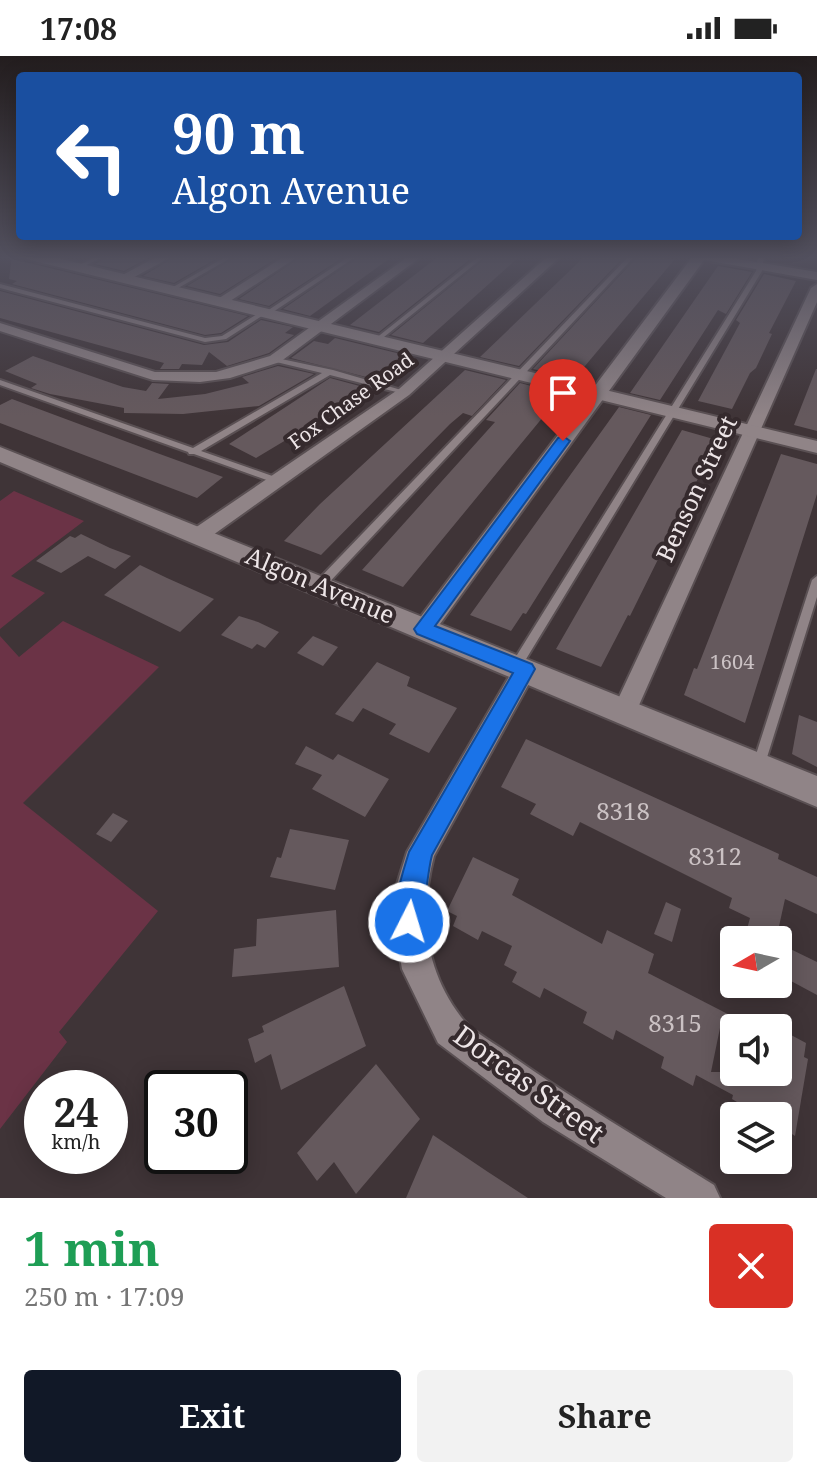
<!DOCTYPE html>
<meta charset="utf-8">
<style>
body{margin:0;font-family:"Noto Serif",serif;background:#f2f2f2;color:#222;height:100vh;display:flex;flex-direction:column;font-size:30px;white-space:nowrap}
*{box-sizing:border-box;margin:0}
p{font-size:26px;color:#767676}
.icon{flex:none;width:44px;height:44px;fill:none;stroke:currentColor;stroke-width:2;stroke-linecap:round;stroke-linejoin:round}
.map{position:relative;height:1142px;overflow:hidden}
.sheet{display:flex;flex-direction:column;background:#fff;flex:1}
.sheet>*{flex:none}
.banner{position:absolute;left:16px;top:16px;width:786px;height:168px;border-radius:8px;box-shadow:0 4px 20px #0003;background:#1a4fa0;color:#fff;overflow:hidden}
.needle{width:52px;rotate:261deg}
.controls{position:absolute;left:720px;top:870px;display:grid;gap:16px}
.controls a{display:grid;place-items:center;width:72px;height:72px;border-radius:8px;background:#fff;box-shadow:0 4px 20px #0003;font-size:40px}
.speed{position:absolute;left:24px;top:1014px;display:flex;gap:16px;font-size:40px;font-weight:700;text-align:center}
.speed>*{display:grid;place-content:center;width:104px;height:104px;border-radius:50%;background:#fff;box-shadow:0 4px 20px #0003;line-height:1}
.speed small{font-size:20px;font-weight:400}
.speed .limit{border:4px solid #111;border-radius:12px;background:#fff;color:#111}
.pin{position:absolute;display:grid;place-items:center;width:68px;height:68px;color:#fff;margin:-82px -34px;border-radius:50% 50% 50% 0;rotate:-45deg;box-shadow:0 0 8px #0007}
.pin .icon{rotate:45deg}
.me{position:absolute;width:88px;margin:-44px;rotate:5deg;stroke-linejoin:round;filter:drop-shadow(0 0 6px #0008)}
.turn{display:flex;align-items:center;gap:28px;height:168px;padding:0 24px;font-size:36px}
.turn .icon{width:104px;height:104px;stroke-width:2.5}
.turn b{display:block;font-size:56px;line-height:68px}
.round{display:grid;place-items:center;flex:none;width:84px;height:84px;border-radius:8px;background:#f2f2f2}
.head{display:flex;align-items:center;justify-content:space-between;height:136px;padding:0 24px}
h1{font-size:48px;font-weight:700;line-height:60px;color:#1e9e55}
.action{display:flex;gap:16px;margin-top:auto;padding:16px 24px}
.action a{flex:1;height:92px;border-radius:8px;background:#111827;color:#fff;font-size:32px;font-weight:700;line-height:92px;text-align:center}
.action a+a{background:#f2f2f2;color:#222}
.status{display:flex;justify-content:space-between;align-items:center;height:56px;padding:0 40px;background:#fff;direction:ltr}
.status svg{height:22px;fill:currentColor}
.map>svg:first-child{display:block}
</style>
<div class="status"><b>17:08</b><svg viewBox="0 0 49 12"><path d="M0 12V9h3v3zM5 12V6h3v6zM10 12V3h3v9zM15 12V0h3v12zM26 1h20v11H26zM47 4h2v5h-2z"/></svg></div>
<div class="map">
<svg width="817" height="1142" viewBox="0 0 817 1142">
<rect width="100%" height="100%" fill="#3f3437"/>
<g fill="#6b3346">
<polygon points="14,435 84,465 11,520 45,537 0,573 0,445"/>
<polygon points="63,565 159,611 23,747 158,855 59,976 67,986 0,1073 0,580 19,601"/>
</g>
<g fill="#65595d">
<polygon points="12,200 21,200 25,206 248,260 221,277 205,279 12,228 17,225 9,223"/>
<polygon points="108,200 152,200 124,215 95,208"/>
<polygon points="176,200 221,200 174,227 143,220"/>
<polygon points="237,200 280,200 220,238 187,230"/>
<polygon points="302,200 345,200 269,250 239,243"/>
<polygon points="360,200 393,200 310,260 283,253"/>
<polygon points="439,200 474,200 379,276 350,269"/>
<polygon points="488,200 520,200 423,287 391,279"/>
<polygon points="585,200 625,200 519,310 480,301"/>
<polygon points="638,200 675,203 574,323 533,313"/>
<polygon points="718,210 752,216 726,258 718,254 660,344 630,337"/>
<polygon points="764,218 796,225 769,277 772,278 756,312 750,317 732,353 698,345 740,267 736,264"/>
<polygon points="0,235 204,289 228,286 261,264 293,271 285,277 294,279 269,297 227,310 209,296 202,309 182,308 179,313 160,313 164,307 0,262"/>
<polygon points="335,282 409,300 386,322 378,324 291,302 314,285 328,288"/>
<polygon points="33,300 123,331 146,335 152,327 169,328 158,343 205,338 249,327 242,321 278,310 314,318 259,350 183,358 124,357 124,352 50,338 31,332 37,328 5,315"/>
<polygon points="816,313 817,313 817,375 794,369"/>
<polygon points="465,314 506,324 472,360 463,357 450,368 321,499 284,485 320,448"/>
<polygon points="330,322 367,332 290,386 286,384 256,402 229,388"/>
<polygon points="520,327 562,338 403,531 362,514 495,366 486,364"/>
<polygon points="12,343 157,397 223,421 197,442 0,367 0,349"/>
<polygon points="619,351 651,359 526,558 523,557 511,575 470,559"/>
<polygon points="682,374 717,384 630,560 628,559 601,611 556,593"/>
<polygon points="781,398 817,408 817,438 745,667 684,639 694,612 697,613"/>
<polygon points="81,478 110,492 131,500 115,513 88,500 61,517 36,505 70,480 75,482"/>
<polygon points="140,509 167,522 214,543 180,576 104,539"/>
<polygon points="239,560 258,566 279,576 265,592 257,588 252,593 221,579"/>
<polygon points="313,580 338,591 323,610 297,597"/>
<polygon points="377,606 410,621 407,630 457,652 429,697 389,678 396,668 363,652 353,666 335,658"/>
<polygon points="799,659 817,666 817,711 792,698"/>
<polygon points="526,683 779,798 778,803 817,821 817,858 785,843 776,884 744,884 750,862 729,852 732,842 580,766 573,780 530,758 536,748 501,731"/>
<polygon points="306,690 333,704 338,698 389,723 365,761 312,733 322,719 295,708"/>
<polygon points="113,757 128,765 111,786 96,778"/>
<polygon points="290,773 349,784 335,834 270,821 277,801 281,802"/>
<polygon points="473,801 519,823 512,839 602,888 607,874 654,898 648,917 755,972 720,972 711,1016 778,1016 778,972 806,987 804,1001 808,1003 795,1080 778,1069 778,1060 746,1060 747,1052 732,1043 733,1039 696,1019 693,1030 661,1012 664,1001 616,974 613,984 583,967 587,956 544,932 540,942 512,926 517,916 504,909 512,890 482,875 478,884 453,870 457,860 447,855"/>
<polygon points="666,846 681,853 672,886 654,878"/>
<polygon points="336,854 339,911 232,921 234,893 256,890 257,863"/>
<polygon points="778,887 817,906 817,939 778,918"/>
<polygon points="344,930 366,990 281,1034 271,998 255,1007 248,983 264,976 262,970"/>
<polygon points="376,1008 420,1063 356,1138 334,1106 317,1125 297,1097"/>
<polygon points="433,1079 488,1116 528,1142 406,1142"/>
</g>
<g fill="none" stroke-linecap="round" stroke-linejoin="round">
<g stroke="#5a5053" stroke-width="4">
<g id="service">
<polygon points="98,200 105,200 80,212 75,211"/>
<polygon points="227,200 234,200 173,235 168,234"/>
<polygon points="350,200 357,200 270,258 265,258 226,283 205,286 0,232 0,228 205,282 222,280 262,255 267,255"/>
<polygon points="479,200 485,200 379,285 375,285 375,283"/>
<polygon points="629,200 635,200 323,533 315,533 314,530 315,527"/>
<polygon points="758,200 764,200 762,215 520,613 512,613 510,610 512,607 756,215"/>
<polygon points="272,301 333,314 408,336 404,338 330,319 201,395 278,422 279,424 275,427 194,398 189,398 188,396 0,329 0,324 193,392 322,317 272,305"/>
<polygon points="817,520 817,541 764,711 763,715 758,717 753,715 752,711 812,524"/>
</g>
</g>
<g stroke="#5a5053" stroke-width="4">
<g id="minor">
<polygon points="158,200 173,200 127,225 117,222"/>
<polygon points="285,200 299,200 224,249 213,246"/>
<polygon points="409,200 422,200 280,306 230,322 200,326 153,324 0,275 0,267 155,316 216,316 270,300"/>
<polygon points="548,200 561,200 409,339 206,484 192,484 189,479 192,474 399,333"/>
<polygon points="693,200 719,200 817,216 817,224 704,204 432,579 424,581 416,579 413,573 416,567"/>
<polygon points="817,228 817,246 636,656 633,663 624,666 615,663 612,656 811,232"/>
<path d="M525,604L533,607L537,613L434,800C419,857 424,912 461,961C472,976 495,987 509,998C575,1045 645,1086 714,1129L720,1142H666L543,1066L438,987L402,913L394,866L397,828L407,796L517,607Z"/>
</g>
</g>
<g stroke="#5a5053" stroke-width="4">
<g id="tertiary">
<polygon points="24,200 49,200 817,385 817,397 26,203"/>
<polygon points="0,391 817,720 817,751 0,406"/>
</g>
</g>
<use href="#service" fill="#908487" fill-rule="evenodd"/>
<use href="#minor" fill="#908487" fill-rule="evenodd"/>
<use href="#tertiary" fill="#908487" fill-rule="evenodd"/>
</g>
<linearGradient id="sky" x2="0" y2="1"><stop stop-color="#231d1e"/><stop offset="0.56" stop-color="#52505e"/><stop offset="1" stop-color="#52505e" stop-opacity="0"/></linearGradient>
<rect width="817" height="360" fill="url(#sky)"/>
<path fill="#1a73e8" stroke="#114b97" stroke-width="2" d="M563,380L570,385L435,570L532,608L535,613L432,799C426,822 426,856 418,875L409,879L400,875C390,852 402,819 409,796L513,617L417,578L414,573L558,382Z"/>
<g text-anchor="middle" stroke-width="8" stroke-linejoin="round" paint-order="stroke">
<g font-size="20" fill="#ede5e7" stroke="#352a2d">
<text transform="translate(351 345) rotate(-36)" y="7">Fox Chase Road</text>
</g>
<g font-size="20" fill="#cbc2c4">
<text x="732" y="613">1604</text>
</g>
<g font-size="24" fill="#ede5e7" stroke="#352a2d">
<text transform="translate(697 433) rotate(-65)" y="8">Benson Street</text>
<text transform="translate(320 530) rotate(23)" y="8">Algon Avenue</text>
</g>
<g font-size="24" fill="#cbc2c4">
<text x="623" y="764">8318</text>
<text x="715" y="809">8312</text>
<text x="675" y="976">8315</text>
</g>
<g font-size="28" fill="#ede5e7" stroke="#352a2d">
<text transform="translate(529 1028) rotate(36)" y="10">Dorcas Street</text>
</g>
</g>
</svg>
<div class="controls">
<a><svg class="needle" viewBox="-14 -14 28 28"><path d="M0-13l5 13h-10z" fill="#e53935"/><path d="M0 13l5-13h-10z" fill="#767676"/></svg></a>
<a><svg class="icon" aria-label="sound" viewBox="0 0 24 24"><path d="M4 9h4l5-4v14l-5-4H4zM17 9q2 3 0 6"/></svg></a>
<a><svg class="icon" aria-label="layers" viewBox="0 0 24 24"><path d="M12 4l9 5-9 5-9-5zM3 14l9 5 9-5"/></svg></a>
</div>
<div class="speed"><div>24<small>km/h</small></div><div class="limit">30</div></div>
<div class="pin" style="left:563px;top:385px;background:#d93025"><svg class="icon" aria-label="arrive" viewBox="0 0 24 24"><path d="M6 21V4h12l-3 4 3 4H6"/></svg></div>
<svg class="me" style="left:409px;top:866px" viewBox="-20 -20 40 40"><circle r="17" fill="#1a73e8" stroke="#fff" stroke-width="3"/><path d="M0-11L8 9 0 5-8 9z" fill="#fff"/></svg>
<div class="banner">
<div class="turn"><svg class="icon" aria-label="left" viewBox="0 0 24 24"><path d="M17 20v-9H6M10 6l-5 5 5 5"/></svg><div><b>90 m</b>Algon Avenue</div></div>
</div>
</div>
<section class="sheet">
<div class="head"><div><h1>1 min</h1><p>250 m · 17:09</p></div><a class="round" style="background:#d93025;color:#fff"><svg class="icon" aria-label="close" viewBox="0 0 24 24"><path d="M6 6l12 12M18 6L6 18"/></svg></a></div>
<div class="action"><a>Exit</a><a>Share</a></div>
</section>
